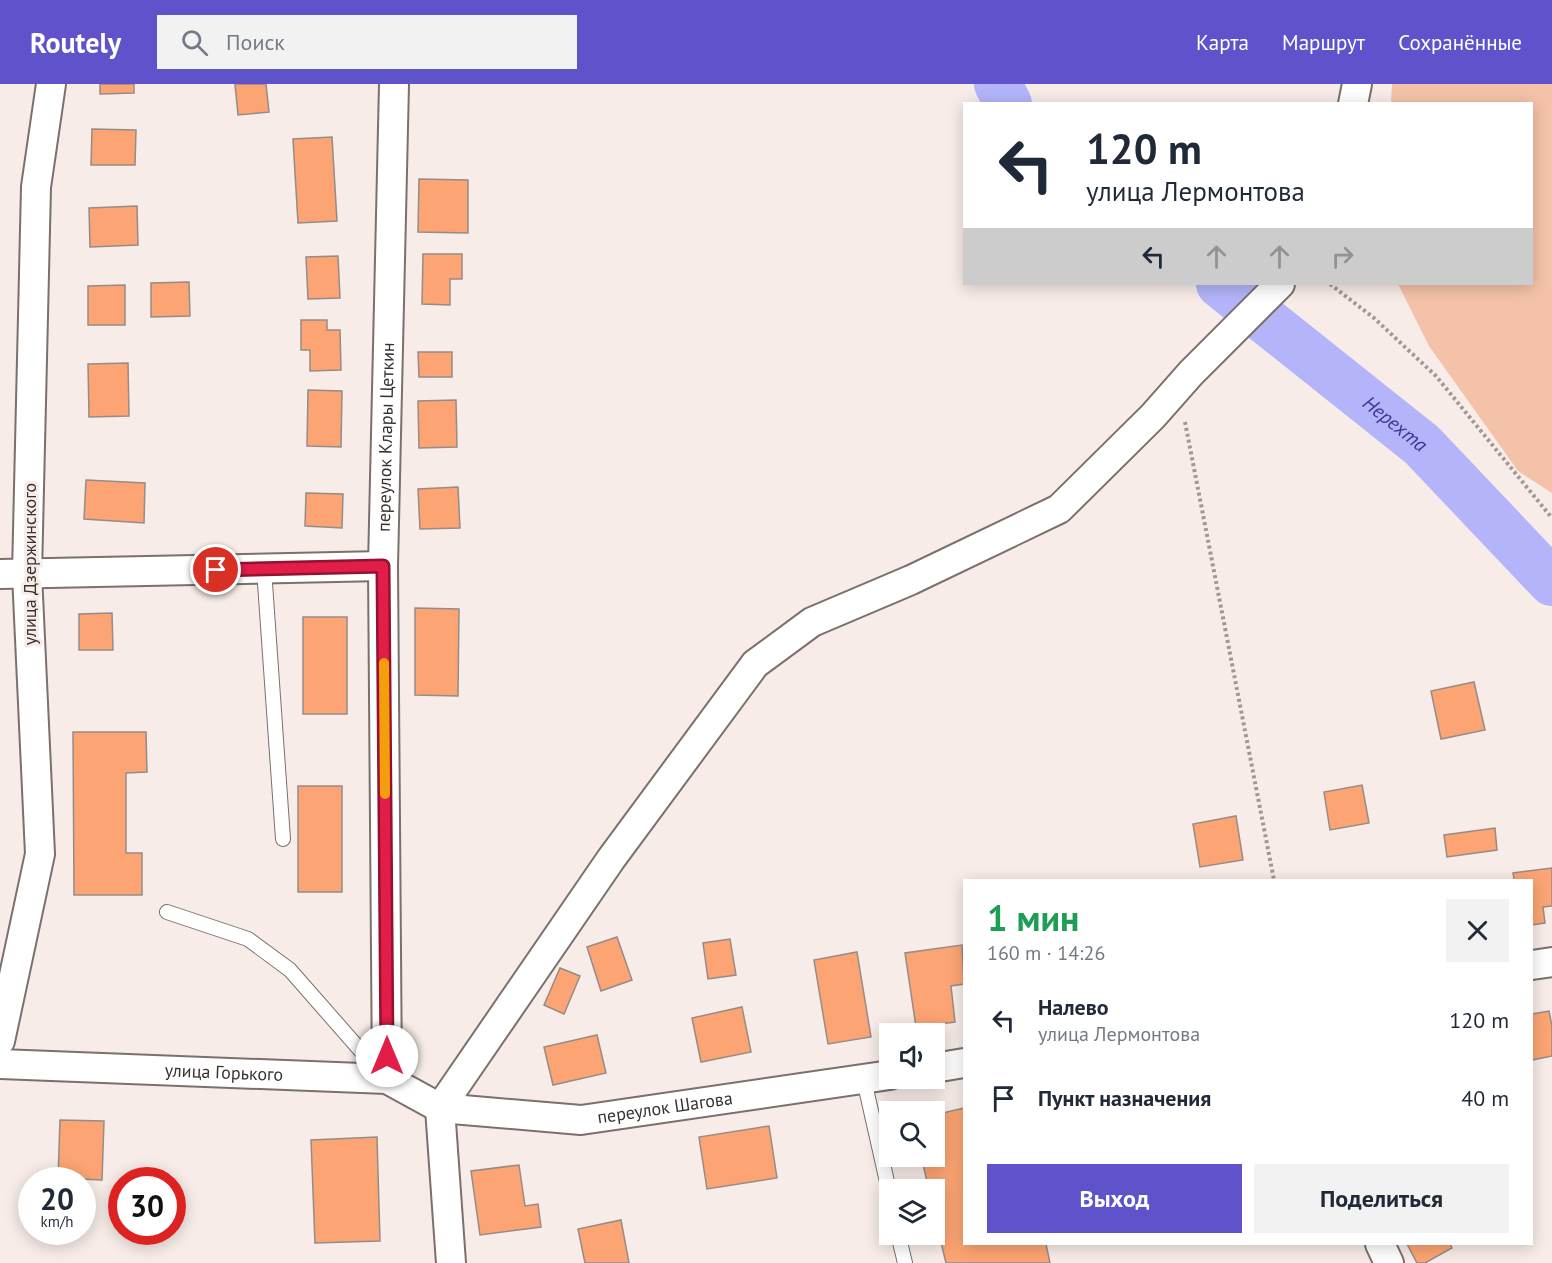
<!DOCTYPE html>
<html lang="ru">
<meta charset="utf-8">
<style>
body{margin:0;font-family:"PT Sans",sans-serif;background:#f2f2f3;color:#1f2937;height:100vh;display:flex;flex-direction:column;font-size:22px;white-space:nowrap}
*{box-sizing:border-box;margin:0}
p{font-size:20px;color:#747a83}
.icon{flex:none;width:33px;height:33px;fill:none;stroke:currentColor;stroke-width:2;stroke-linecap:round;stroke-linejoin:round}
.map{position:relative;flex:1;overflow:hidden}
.details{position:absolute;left:963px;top:795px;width:570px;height:366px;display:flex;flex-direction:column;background:#fff;border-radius:0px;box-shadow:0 3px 15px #0003}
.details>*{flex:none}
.hud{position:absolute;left:963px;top:18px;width:570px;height:183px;border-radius:0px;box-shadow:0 3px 15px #0003;background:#fff;color:#1f2937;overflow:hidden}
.buttons{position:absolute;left:879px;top:939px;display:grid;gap:12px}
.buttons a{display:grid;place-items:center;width:66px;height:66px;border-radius:0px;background:#fff;box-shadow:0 3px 15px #0003;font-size:30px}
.speed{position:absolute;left:18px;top:1083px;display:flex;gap:12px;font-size:30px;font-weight:700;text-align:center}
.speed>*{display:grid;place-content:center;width:78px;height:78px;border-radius:50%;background:#fff;box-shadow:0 3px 15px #0003;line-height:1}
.speed small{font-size:15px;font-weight:400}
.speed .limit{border:9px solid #d22;background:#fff;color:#111}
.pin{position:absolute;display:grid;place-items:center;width:51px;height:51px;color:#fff;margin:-26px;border:3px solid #fff;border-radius:50%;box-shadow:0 2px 6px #0007}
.me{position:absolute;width:66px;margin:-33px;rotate:0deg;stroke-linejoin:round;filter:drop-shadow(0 0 4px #0008)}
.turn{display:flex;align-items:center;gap:21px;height:126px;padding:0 24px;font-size:27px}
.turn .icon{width:78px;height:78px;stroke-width:2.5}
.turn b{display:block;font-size:42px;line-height:51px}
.lanes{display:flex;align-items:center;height:57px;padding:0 24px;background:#0003;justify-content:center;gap:30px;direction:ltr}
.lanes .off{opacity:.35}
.round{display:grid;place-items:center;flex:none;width:63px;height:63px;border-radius:0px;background:#f2f2f3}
.head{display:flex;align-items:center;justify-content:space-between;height:102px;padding:0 24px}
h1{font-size:36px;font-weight:800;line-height:45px;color:#1e9e55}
.cta{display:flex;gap:12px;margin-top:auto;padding:12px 24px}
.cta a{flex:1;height:69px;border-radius:0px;background:#5f52ca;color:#fff;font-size:24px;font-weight:800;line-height:69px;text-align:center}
.cta a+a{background:#f2f2f3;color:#1f2937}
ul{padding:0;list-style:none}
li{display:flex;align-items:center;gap:18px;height:78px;padding:0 24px}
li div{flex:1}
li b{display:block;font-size:22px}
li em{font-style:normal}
header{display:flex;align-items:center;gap:36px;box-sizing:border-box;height:84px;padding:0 30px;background:#5f52ca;color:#fff}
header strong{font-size:28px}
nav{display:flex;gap:33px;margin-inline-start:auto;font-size:21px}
.search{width:420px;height:54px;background:#f2f2f3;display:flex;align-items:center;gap:15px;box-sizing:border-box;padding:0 21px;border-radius:0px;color:#747a83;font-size:22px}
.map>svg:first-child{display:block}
</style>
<header>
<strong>Routely</strong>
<div class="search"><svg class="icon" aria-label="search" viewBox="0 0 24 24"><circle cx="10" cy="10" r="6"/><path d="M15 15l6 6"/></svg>Поиск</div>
<nav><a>Карта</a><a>Маршрут</a><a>Сохранённые</a></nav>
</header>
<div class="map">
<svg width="1552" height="1179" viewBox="0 0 1552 1179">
<rect width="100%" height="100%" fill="#f7ece7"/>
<polygon fill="#f4c2a8" points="1392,0 1552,0 1552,409 1518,387 1429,262 1398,200 1532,200 1532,20 1391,19"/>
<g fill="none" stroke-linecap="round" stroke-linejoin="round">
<g stroke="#b3b4fa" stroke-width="48">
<polyline points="998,0 1008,20"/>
<path id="s1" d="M1220,200L1422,361L1552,498"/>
</g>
</g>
<g fill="#fca473" stroke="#958c87" stroke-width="1.5">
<polygon points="100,0 134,0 134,9 100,10"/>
<polygon points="235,0 266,0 269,28 238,31"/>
<polygon points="92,45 136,46 135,81 91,81"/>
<polygon points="332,53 337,137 298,139 293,55"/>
<polygon points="419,95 468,96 468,149 418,148"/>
<polygon points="137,122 138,161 90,163 89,124"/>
<polygon points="423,170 462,170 462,195 450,195 450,221 422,220"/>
<polygon points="338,172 340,214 308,215 306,173"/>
<polygon points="189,198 190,232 151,233 151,199"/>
<polygon points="125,201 125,241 88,241 88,202"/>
<polygon points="301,236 327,236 327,246 340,246 341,286 310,287 310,266 301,266"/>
<polygon points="418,268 452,268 452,293 419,293"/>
<polygon points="128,279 129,332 89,333 88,280"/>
<polygon points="308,306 342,307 341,363 307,362"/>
<polygon points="456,316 457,363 419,364 418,317"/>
<polygon points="86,396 145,399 144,439 84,435"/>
<polygon points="458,403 460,444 420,445 418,405"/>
<polygon points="306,409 343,410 342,444 305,442"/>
<polygon points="415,524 459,525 458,612 415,611"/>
<polygon points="112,529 113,566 79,566 79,530"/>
<rect x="303" y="533" width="44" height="97"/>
<polygon points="1474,598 1485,646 1441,655 1431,607"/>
<polygon points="73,648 146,648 147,688 126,689 126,769 142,769 142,811 74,811"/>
<polygon points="1362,701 1369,739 1330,746 1324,708"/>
<rect x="298" y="702" width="44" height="106"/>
<polygon points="1236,732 1243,776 1200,783 1193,740"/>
<polygon points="1495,744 1497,766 1447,773 1444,751"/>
<polygon points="1552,784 1552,822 1543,823 1545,839 1532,841 1532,796 1514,796 1513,789"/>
<polygon points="617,853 632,896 601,907 587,863"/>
<polygon points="730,855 736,891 708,895 703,859"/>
<polygon points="962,861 964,900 951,902 955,938 916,943 905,869"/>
<polygon points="857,868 871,953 828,960 814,876"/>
<polygon points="560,884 580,892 564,930 544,921"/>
<polygon points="742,923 751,968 701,978 692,934"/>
<polygon points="1549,927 1552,942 1552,972 1532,976 1532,930"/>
<polygon points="597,951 606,989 553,1001 544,963"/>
<polygon points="964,1024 964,1160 1046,1160 1050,1179 946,1179 934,1130 934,1106 929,1106 921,1072 934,1072 934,1031"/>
<polygon points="60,1036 104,1037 102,1096 58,1094"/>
<polygon points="769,1042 777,1094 707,1105 699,1053"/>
<polygon points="377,1053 380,1157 315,1159 311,1056"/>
<polygon points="519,1081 525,1122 538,1120 541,1143 480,1151 471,1087"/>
<polygon points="621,1136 629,1179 585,1179 578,1145"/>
<polygon points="1407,1160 1450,1160 1452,1164 1425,1179 1417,1179"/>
</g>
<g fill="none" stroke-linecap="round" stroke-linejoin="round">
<g stroke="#7a706c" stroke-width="16">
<g id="lane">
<polyline points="264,485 283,755"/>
<polyline points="167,828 248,855 290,886 383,992"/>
<polyline points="864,996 890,1111"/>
<polyline points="898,1150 905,1179"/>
</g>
</g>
<g stroke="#7a706c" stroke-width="32">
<g id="street">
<polyline points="1353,20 1357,0"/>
<polyline points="0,490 383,482"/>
<polyline points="1532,881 1552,878"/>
<polyline points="0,957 40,770 27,490 36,103 51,0"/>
<path id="s2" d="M0,980L387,995L440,1024L581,1036L890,991"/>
<polyline points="934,984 964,979"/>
<path id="s3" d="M387,995L383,482L394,0"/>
<polyline points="440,1024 611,775 755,580 812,538 911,496 1059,425 1153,332 1191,289 1280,200"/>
<polyline points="440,1024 451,1179"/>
<polyline points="1380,1160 1389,1179"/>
</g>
</g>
<g stroke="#a09894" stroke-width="4" stroke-dasharray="3 3" stroke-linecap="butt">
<polyline points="1330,200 1374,234 1436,292 1552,434"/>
<polyline points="1185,338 1274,796"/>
</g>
<use href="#lane" stroke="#fff" stroke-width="14"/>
<use href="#street" stroke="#fff" stroke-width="28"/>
</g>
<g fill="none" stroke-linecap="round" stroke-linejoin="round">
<g stroke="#92132f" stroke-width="15">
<polyline id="route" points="216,486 383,482 387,972"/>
</g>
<use href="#route" stroke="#e11d48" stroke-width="10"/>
<polyline stroke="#f59e0b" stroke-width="10" points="384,579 385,710"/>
</g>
<g text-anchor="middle" stroke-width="6" stroke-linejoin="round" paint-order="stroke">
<g font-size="18" fill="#363230" stroke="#f7ece7">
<text dy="6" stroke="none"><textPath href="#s3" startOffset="642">переулок Клары Цеткин</textPath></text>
<text transform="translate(30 480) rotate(-90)" y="6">улица Дзержинского</text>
<text dy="6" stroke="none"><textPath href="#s2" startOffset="224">улица Горького</textPath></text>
<text dy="6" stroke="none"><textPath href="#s2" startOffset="674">переулок Шагова</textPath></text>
</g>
<g font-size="20" font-style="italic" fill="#423697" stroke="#f7ece7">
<text dy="7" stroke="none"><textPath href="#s1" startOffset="224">Нерехта</textPath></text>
</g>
</g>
</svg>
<div class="buttons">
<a><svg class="icon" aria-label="sound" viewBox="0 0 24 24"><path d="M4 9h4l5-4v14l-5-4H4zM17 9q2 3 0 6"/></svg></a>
<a><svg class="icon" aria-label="search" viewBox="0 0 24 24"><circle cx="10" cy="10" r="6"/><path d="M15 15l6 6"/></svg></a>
<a><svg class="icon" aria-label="layers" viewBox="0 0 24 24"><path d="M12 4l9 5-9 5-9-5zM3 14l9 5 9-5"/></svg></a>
</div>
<div class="speed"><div>20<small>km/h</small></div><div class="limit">30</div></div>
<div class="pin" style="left:216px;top:486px;background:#d93025"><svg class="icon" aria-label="arrive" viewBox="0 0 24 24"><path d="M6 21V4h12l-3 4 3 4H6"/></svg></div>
<svg class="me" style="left:387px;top:972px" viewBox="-20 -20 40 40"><circle r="19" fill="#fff"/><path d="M0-13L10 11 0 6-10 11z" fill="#e11d48"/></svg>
<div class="hud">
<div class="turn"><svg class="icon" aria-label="left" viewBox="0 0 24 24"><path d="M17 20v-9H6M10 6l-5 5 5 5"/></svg><div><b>120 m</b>улица Лермонтова</div></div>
<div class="lanes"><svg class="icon" aria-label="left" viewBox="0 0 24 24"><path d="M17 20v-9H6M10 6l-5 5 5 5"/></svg><svg class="icon off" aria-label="ahead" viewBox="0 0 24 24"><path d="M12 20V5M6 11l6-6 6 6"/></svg><svg class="icon off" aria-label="ahead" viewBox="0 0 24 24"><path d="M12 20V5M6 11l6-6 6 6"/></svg><svg class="icon off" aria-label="right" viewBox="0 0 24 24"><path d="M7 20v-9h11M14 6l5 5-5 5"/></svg></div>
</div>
<section class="details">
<div class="head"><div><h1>1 мин</h1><p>160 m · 14:26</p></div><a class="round"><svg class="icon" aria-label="close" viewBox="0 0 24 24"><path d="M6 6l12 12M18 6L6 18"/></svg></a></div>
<ul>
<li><svg class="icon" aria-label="left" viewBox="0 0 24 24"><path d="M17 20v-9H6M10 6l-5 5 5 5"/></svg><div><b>Налево</b><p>улица Лермонтова</p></div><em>120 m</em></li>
<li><svg class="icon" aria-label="arrive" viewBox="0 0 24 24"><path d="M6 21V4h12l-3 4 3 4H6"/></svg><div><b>Пункт назначения</b></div><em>40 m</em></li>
</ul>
<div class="cta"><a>Выход</a><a>Поделиться</a></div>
</section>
</div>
